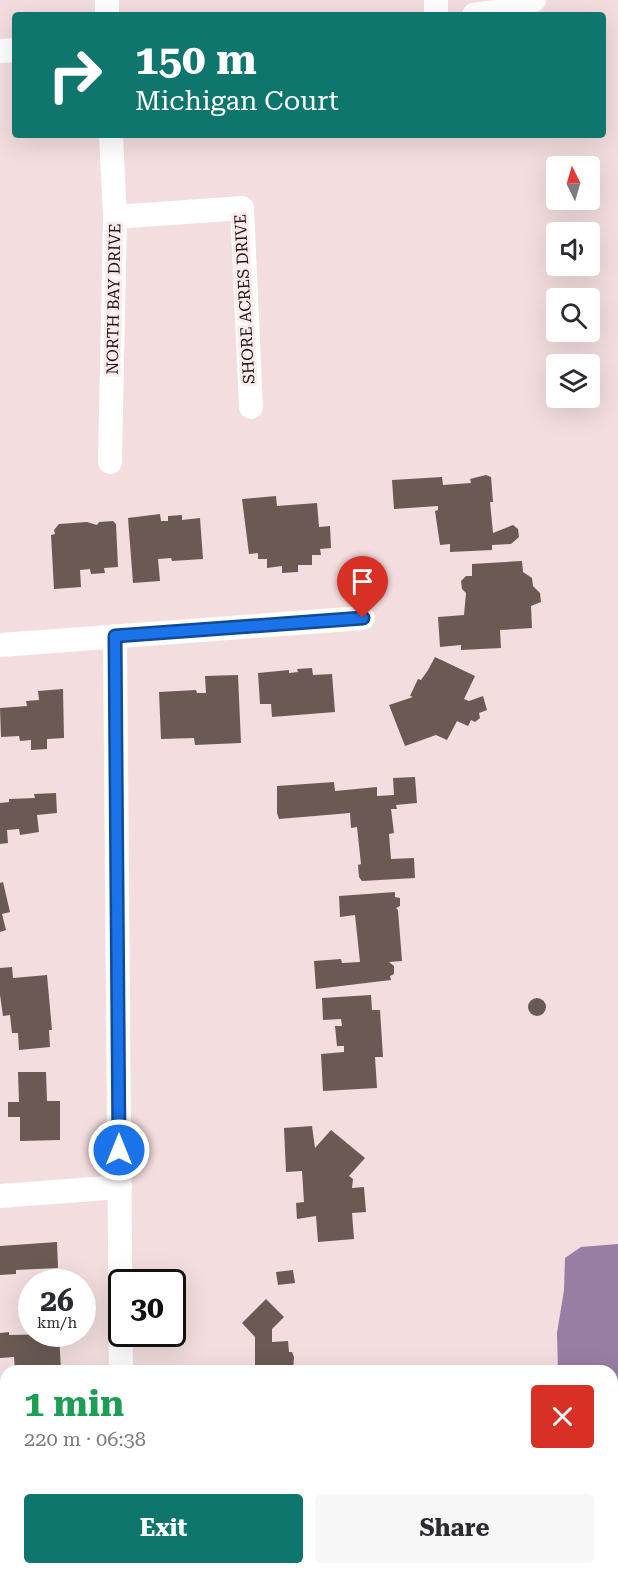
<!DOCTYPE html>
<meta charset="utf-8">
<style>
body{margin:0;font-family:"Roboto Serif",serif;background:#f7f7f7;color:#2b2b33;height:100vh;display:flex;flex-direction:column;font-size:22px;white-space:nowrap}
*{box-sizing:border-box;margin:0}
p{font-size:20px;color:#7c7c81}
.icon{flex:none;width:33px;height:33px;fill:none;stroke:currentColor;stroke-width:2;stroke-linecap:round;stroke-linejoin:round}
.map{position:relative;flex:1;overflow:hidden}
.details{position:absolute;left:0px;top:1365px;width:618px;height:210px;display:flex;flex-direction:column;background:#fff;border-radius:18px 18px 0 0;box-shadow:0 6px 24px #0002}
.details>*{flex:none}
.top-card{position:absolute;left:12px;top:12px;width:594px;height:126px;border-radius:6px;box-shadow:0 6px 24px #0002;background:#0f766e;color:#fff;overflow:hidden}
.needle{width:39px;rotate:355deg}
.fabs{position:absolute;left:546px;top:156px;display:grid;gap:12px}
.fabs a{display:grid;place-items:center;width:54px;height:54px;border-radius:6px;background:#fff;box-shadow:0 6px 24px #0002;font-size:30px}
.speed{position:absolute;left:18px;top:1269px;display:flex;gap:12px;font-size:30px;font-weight:700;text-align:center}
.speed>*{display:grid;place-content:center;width:78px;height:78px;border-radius:50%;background:#fff;box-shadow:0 6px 24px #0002;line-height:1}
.speed small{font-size:15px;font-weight:400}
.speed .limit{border:3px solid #111;border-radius:9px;background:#fff;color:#111}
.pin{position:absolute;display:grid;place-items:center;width:51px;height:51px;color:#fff;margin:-62px -26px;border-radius:50% 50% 50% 0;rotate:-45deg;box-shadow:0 0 6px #0007}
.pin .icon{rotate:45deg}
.me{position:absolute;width:66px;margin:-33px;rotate:0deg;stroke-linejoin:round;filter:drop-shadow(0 0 4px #0008)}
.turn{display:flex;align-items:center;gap:21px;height:126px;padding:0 24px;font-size:27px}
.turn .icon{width:78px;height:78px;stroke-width:2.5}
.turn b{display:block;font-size:42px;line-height:51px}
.round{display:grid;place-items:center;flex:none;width:63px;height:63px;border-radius:6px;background:#f7f7f7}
.head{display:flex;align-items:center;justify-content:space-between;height:102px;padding:0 24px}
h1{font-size:36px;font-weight:700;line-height:45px;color:#1e9e55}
.action{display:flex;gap:12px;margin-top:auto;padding:12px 24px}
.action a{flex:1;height:69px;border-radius:6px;background:#0f766e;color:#fff;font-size:24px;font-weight:700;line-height:69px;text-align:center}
.action a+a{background:#f7f7f7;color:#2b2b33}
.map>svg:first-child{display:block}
</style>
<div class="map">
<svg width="618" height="1575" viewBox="0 0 618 1575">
<rect width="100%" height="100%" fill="#f3ddde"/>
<polygon fill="#987ea2" points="618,1244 618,1575 529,1575 528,1569 612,1569 612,1371 558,1371 557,1333 564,1290 565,1258 581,1247"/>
<g fill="#6a5a53">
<polygon points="486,475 491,477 493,502 490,502 493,533 513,525 518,529 519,537 511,544 492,545 492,550 450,552 450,544 440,545 435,511 438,510 438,506 394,509 392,480 442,477 443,485 471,483 470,479"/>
<polygon points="276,496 277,506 317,503 319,527 330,526 331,548 320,549 321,555 312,555 312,565 298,565 298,572 282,573 282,566 267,568 267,559 258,559 258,553 249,554 242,499"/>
<polygon points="160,514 161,521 168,521 168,516 182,515 182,520 200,518 203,559 172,561 171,558 158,559 160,581 133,583 128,518"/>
<polygon points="113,521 116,524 118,567 104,568 105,573 91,574 90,569 80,570 81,587 54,589 51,535 55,534 54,530 59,524 87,522 97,525 99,522"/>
<polygon points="522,561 523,572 532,578 533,586 540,593 541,602 531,606 532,628 500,630 501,648 461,650 461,645 440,647 438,617 464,615 466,593 462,589 461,581 466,576 472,576 472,564"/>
<polygon points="435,657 475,676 464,699 469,701 483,696 487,710 479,713 480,718 475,722 471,720 468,726 457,721 447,740 436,735 405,746 389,705 413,697 410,696 418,679 421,680 428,670"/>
<polygon points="312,668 313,675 332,674 335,712 272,717 271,704 260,704 258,673 289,670 289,673 298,672 297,669"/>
<polygon points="238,675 241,743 195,745 194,738 161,739 159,692 196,690 197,693 206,693 205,676"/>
<polygon points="63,689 64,738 47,739 47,749 31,750 31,740 20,741 19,736 1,737 0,708 27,706 26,701 39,700 38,691"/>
<polygon points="415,777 417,803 396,805 397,809 391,809 394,833 389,834 391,859 414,858 415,878 362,881 359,877 358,865 361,864 357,827 351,828 350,813 279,819 277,813 277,786 334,782 335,791 377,787 377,796 394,795 393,778"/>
<polygon points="56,793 57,813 37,815 39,832 20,835 19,829 7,830 8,843 0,844 0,803 9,802 9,799 35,798 34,794"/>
<polygon points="3,882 10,912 2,914 6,930 0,932 0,883"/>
<polygon points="395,892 395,897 400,898 400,906 396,908 398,910 402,961 389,962 394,966 394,974 390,976 391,980 316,989 314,961 341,959 342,963 360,962 355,915 340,917 339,896"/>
<polygon points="12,967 13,978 47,975 52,1030 49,1030 50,1047 19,1050 18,1033 12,1033 10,1015 3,1016 0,995 0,968"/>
<polygon points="371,995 372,1010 380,1010 383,1057 375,1057 377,1088 323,1091 321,1054 344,1052 344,1046 337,1046 335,1026 342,1026 341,1019 323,1020 322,998"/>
<circle cx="537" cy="1007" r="9"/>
<polygon points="18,1072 46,1072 47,1101 60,1101 60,1140 20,1141 20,1117 8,1117 8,1102 19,1102"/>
<polygon points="312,1126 315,1148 331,1130 365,1158 349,1176 353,1179 352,1188 364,1187 366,1212 352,1213 354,1239 318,1242 316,1216 297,1219 296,1203 304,1202 302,1171 286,1172 284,1128"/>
<polygon points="57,1242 58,1268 16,1270 16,1274 0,1275 0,1246"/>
<polygon points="293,1270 295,1283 278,1285 276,1272"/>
<polygon points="266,1299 284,1317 272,1329 272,1342 288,1341 289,1352 292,1352 294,1357 293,1371 250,1371 255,1369 255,1337 242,1323"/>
<polygon points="9,1332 9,1335 59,1334 61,1371 15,1371 14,1357 0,1358 0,1333"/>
<polygon points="6,1430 6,1481 0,1481 0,1431"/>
<polygon points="0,1541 6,1541 6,1569 40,1569 41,1575 0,1575"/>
<rect x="247" y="1569" width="46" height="6"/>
</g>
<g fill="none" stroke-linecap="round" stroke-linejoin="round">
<g stroke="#fff" stroke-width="24">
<polyline points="436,0 436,15"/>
<polyline points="107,15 107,0"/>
<polyline points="474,15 495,12 534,0"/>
<polyline points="0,51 15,50"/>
<polyline points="115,217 242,208 251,407"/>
<polyline points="110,462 115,217 111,135"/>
<polyline points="115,636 121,1371"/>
<polyline points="0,645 363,618"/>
<polyline points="0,1196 120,1187"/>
<polyline points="120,1575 121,1569"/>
</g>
</g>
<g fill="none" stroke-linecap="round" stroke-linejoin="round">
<g stroke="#114b97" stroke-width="15">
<polyline id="route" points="119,1150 115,636 363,618"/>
</g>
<use href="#route" stroke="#1a73e8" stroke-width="10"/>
</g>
<g text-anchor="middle" stroke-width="6" stroke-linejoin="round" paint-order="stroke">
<g font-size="16" fill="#170f10" stroke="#fdebec">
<text transform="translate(113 299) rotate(-89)" y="6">NORTH BAY DRIVE</text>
<text transform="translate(244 299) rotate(-93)" y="6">SHORE ACRES DRIVE</text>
</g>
</g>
</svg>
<div class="fabs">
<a><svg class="needle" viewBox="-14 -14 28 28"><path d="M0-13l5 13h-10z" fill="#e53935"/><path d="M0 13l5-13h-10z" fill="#7c7c81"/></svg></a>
<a><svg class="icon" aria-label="sound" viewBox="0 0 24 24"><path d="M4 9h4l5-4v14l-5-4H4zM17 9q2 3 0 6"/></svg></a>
<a><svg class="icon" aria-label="search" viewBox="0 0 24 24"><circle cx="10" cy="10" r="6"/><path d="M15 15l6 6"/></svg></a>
<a><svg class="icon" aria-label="layers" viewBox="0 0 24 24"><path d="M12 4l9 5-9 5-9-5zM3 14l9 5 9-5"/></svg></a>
</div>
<div class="speed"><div>26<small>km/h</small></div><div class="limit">30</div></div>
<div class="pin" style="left:363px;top:618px;background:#d93025"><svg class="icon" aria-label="arrive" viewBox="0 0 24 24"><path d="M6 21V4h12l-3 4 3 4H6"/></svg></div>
<svg class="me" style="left:119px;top:1150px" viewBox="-20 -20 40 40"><circle r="17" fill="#1a73e8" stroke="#fff" stroke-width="3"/><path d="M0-11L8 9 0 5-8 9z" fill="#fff"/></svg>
<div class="top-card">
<div class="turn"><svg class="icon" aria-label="right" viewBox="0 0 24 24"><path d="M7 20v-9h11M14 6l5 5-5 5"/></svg><div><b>150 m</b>Michigan Court</div></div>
</div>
<section class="details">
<div class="head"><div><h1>1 min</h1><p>220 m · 06:38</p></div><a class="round" style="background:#d93025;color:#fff"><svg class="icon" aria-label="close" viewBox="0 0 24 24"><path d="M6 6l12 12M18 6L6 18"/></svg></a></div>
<div class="action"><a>Exit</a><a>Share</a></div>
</section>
</div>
